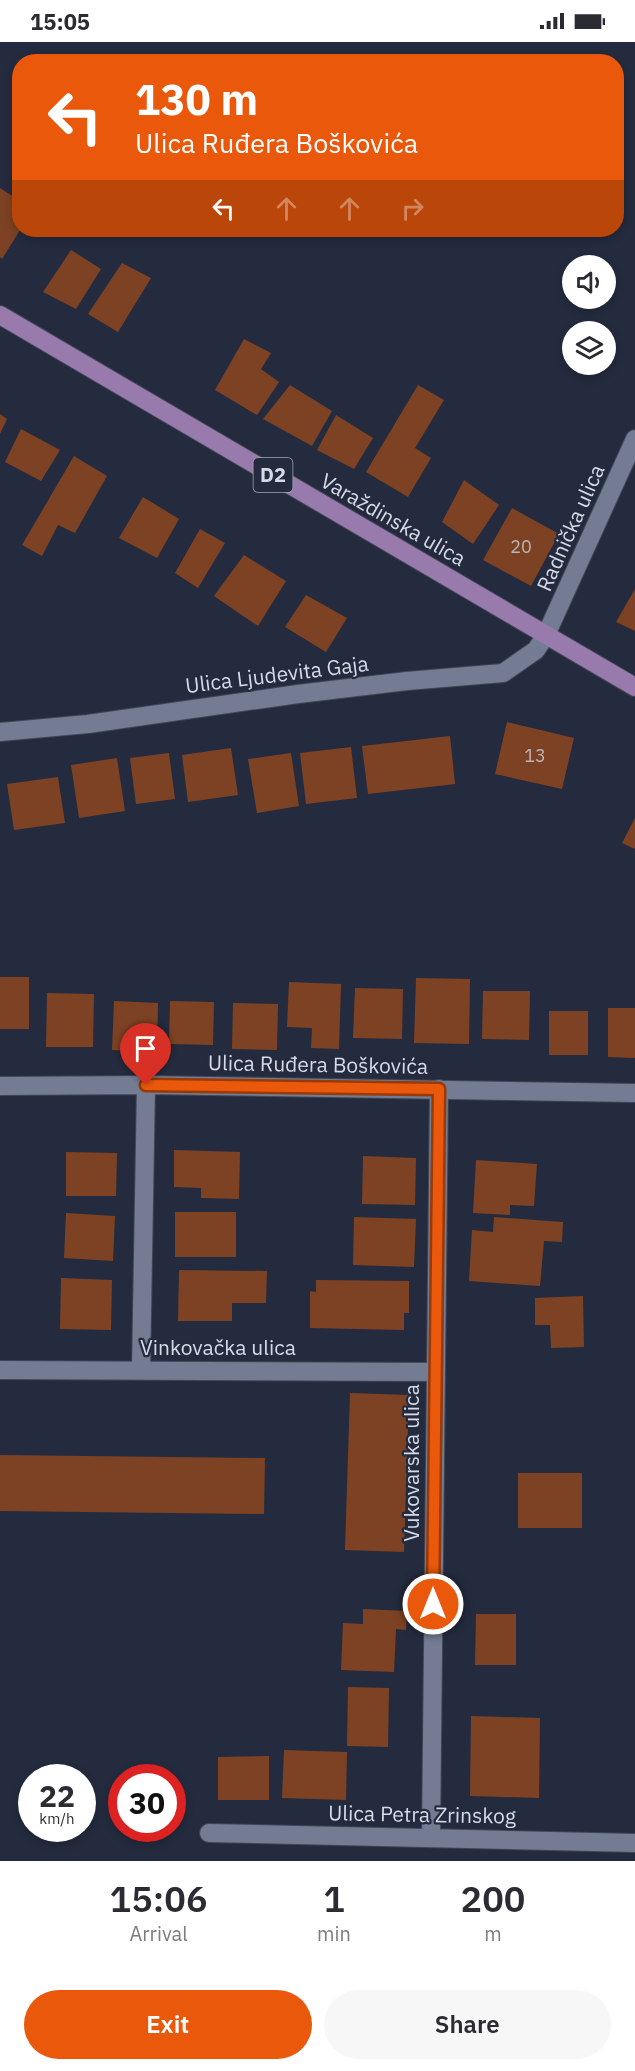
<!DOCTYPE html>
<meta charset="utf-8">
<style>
body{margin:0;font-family:"IBM Plex Sans",sans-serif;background:#f7f7f7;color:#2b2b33;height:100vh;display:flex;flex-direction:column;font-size:22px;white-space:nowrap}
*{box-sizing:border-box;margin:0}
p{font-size:20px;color:#7c7c81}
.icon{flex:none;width:33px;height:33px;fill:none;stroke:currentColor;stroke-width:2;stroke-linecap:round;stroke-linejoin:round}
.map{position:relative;height:1819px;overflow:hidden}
.sheet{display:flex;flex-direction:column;background:#fff;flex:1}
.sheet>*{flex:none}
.banner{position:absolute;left:12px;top:12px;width:612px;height:183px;border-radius:24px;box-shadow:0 3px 9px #0003;background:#ea580c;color:#fff;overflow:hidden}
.tools{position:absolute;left:562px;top:213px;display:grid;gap:12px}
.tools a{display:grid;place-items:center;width:54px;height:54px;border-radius:50%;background:#fff;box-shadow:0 3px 9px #0003;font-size:30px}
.speed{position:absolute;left:18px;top:1722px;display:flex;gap:12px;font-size:30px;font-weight:700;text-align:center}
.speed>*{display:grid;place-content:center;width:78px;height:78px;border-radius:50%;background:#fff;box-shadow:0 3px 9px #0003;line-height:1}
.speed small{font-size:15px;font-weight:400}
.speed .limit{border:9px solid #d22;background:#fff;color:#111}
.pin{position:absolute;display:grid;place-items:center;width:51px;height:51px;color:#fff;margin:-62px -26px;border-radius:50% 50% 50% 0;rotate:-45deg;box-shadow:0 0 6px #0007}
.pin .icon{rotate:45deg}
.me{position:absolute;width:66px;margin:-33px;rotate:0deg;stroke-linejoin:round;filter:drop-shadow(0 0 4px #0008)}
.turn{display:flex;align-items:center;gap:21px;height:126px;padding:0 24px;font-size:27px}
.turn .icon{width:78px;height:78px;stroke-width:2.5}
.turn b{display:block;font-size:42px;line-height:51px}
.lanes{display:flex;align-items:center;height:57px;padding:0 24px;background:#0003;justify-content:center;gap:30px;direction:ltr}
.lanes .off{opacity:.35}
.eta{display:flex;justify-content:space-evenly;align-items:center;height:102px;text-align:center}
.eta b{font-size:36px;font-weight:600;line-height:42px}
.primary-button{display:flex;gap:12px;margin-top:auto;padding:12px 24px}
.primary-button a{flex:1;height:69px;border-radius:36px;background:#ea580c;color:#fff;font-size:24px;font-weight:600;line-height:69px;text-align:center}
.primary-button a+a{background:#f7f7f7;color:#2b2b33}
.status{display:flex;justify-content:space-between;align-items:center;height:42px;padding:0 30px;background:#fff;direction:ltr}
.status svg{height:16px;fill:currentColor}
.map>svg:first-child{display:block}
</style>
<div class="status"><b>15:05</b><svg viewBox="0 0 49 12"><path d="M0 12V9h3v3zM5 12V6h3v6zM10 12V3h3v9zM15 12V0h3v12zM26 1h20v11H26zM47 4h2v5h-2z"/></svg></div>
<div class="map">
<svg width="635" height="1819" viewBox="0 0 635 1819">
<rect width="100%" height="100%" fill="#242b3e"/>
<g fill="#7d4223">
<polygon points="0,146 20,159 20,188 2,217 0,215"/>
<polygon points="71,208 101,227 76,267 43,250"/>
<polygon points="122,221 151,236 118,290 88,272"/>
<polygon points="244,297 271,311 261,327 279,340 257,373 215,348"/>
<polygon points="290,343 332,369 312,404 263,377"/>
<polygon points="418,343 444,358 415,406 431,416 408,455 366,430"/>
<polygon points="0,372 7,377 0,392"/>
<polygon points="336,373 373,396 354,427 317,408"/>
<polygon points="21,387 60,408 41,439 5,420"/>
<polygon points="74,414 107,434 75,491 58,483 42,514 22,503"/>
<polygon points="464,438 499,463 473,502 442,480"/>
<polygon points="143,455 179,477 157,516 119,496"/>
<polygon points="512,466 559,492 531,544 483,518"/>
<polygon points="200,487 225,501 198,546 175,531"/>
<polygon points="244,513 286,539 258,584 214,554"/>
<polygon points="635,547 635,589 616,580"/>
<polygon points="306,553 347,576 326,610 285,585"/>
<polygon points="507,680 574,696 562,747 495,732"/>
<polygon points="450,694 455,742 368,752 362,704"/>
<polygon points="351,705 357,756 306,762 300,711"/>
<polygon points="231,706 238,753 188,760 182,713"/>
<polygon points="169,711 175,757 136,762 130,716"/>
<polygon points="291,711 299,764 257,771 248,717"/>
<polygon points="117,716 125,769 79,776 71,723"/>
<polygon points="58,735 65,781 14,788 7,742"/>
<polygon points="635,776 635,807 622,801"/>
<rect x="0" y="935" width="29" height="52"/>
<polygon points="416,936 470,937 469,1002 414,1001"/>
<polygon points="289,940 341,942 339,1007 311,1006 312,986 287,985"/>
<polygon points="355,946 403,947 402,997 353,996"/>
<polygon points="483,949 530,949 529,998 482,997"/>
<polygon points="47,951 94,952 93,1005 46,1005"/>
<polygon points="114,959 158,961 157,1010 112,1008"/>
<polygon points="170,959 214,960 213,1003 169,1002"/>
<polygon points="233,961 278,962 277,1008 232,1007"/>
<polygon points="608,966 635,966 635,1016 608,1015"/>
<rect x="549" y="969" width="39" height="44"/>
<polygon points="174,1108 240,1110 239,1157 201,1156 201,1146 174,1145"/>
<polygon points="66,1110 117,1111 116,1154 66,1154"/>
<polygon points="363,1114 416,1116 415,1163 362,1162"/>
<polygon points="476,1118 537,1122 534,1164 510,1163 510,1173 473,1171"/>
<rect x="175" y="1170" width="61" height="45"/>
<polygon points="66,1171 115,1174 113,1219 64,1216"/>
<polygon points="354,1175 416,1177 414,1225 353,1223"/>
<polygon points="494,1175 563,1180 562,1200 544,1199 540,1244 469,1239 472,1188 493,1190"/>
<polygon points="179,1228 267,1229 266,1261 232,1261 232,1279 178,1279"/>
<polygon points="61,1236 112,1238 111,1288 60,1287"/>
<polygon points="316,1238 409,1239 409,1271 404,1271 404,1288 310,1286 310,1249 316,1250"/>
<polygon points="583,1254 584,1305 551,1306 550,1283 535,1283 535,1256"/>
<polygon points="350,1351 409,1353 404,1510 345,1508"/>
<polygon points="0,1413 265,1416 264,1472 0,1469"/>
<rect x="518" y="1431" width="64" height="55"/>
<polygon points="363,1567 407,1569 406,1588 396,1587 394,1630 341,1628 343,1581 363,1582"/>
<polygon points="476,1572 516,1572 516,1623 475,1623"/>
<polygon points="348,1645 389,1646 388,1705 347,1704"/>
<polygon points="471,1674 540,1676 539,1756 470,1754"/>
<polygon points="284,1708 347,1710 346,1758 282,1756"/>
<polygon points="269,1714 269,1758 218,1758 218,1715"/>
</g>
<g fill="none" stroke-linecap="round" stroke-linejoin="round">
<g stroke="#414756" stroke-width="20">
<g id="street">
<polyline points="0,690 88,682 298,652 407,639 503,631 536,608 546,593 635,397"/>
<polyline points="0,1044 146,1043 635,1051"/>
<polyline points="0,1328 435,1330"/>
<polyline points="141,1328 146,1043"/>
<polyline points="209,1791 635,1801"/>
<polyline points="431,1795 439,1047"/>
</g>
</g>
<g stroke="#414756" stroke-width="20">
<polyline id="primary" points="0,273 635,645"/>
</g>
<use href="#street" stroke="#737c93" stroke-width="18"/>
<use href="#primary" stroke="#997aac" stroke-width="18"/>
</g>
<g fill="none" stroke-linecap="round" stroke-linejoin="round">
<g stroke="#983908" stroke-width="15">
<polyline id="route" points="146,1043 439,1047 433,1562"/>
</g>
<use href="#route" stroke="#ea580c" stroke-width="10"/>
</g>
<g text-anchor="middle" stroke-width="4.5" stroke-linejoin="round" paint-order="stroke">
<g font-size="18" fill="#beb4b5">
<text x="521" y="511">20</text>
<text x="535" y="720">13</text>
</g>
<rect fill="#242b3e" stroke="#9fa6b4" stroke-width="1.5" x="253.5" y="416" width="39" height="34" rx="4.5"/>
<g font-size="20" font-weight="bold" fill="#d4dae6">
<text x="273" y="440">D2</text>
</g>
<g font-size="21" fill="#d4dae6" stroke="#242b3e">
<text transform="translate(393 478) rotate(30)" y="7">Varaždinska ulica</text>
<text transform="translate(571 486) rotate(-66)" y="7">Radnička ulica</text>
<text transform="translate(277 633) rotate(-7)" y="7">Ulica Ljudevita Gaja</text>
<text transform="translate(318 1023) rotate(1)" y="7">Ulica Ruđera Boškovića</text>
<text x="218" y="1313">Vinkovačka ulica</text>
<text transform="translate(412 1421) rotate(-90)" y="7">Vukovarska ulica</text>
<text transform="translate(422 1773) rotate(1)" y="7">Ulica Petra Zrinskog</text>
</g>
</g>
</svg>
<div class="tools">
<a><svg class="icon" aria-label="sound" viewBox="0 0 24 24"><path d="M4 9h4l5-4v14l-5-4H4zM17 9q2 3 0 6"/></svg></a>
<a><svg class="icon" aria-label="layers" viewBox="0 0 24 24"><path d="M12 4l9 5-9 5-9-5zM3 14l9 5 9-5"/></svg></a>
</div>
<div class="speed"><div>22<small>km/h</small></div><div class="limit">30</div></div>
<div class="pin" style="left:146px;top:1043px;background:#d93025"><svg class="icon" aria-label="arrive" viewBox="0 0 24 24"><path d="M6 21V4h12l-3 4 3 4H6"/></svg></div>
<svg class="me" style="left:433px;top:1562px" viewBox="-20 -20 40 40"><circle r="17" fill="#ea580c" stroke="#fff" stroke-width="3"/><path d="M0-11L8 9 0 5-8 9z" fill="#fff"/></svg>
<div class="banner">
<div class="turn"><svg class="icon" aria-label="left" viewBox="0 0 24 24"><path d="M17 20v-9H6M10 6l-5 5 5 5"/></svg><div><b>130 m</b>Ulica Ruđera Boškovića</div></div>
<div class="lanes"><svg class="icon" aria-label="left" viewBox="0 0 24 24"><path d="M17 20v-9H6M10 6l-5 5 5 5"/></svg><svg class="icon off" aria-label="ahead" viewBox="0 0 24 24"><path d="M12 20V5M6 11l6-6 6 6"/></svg><svg class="icon off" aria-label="ahead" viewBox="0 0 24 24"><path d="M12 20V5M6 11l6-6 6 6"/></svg><svg class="icon off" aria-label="right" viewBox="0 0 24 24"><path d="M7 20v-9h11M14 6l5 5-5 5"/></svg></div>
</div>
</div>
<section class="sheet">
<div class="eta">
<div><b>15:06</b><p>Arrival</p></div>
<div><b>1</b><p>min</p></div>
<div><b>200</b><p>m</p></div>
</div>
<div class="primary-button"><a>Exit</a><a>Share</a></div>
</section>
